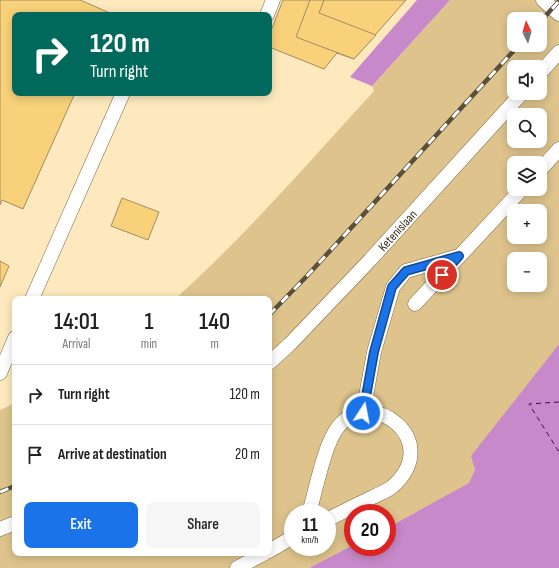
<!DOCTYPE html>
<meta charset="utf-8">
<style>
body{margin:0;font-family:"Sofia Sans Condensed",sans-serif;background:#f6f6f6;color:#222;height:100vh;display:flex;flex-direction:column;font-size:15px;white-space:nowrap}
*{box-sizing:border-box;margin:0}
p{font-size:13px;color:#767676}
.icon{flex:none;width:22px;height:22px;fill:none;stroke:currentColor;stroke-width:2;stroke-linecap:round;stroke-linejoin:round}
.map{position:relative;flex:1;overflow:hidden}
.drawer{position:absolute;left:12px;top:296px;width:260px;height:260px;display:flex;flex-direction:column;background:#fff;border-radius:8px;box-shadow:0 2px 10px #0003}
.drawer>*{flex:none}
.top-card{position:absolute;left:12px;top:12px;width:260px;height:84px;border-radius:8px;box-shadow:0 2px 10px #0003;background:#00695c;color:#fff;overflow:hidden}
.needle{width:26px;rotate:355deg}
.buttons{position:absolute;left:507px;top:12px;display:grid;gap:8px}
.buttons a{display:grid;place-items:center;width:40px;height:40px;border-radius:8px;background:#fff;box-shadow:0 2px 10px #0003;font-size:20px}
.speed{position:absolute;left:284px;top:504px;display:flex;gap:8px;font-size:20px;font-weight:700;text-align:center}
.speed>*{display:grid;place-content:center;width:52px;height:52px;border-radius:50%;background:#fff;box-shadow:0 2px 10px #0003;line-height:1}
.speed small{font-size:10px;font-weight:400}
.speed .limit{border:6px solid #d22;background:#fff;color:#111}
.pin{position:absolute;display:grid;place-items:center;width:34px;height:34px;color:#fff;margin:-17px;border:2px solid #fff;border-radius:50%;box-shadow:0 1px 4px #0007}
.me{position:absolute;width:44px;margin:-22px;rotate:11deg;stroke-linejoin:round;filter:drop-shadow(0 0 3px #0008)}
.turn{display:flex;align-items:center;gap:14px;height:84px;padding:0 12px;font-size:18px}
.turn .icon{width:52px;height:52px;stroke-width:2.5}
.turn b{display:block;font-size:28px;line-height:34px}
.eta{display:flex;justify-content:space-evenly;align-items:center;height:68px;text-align:center}
.eta b{font-size:24px;font-weight:600;line-height:28px}
.primary-button{display:flex;gap:8px;margin-top:auto;padding:8px 12px}
.primary-button a{flex:1;height:46px;border-radius:8px;background:#1a73e8;color:#fff;font-size:16px;font-weight:600;line-height:46px;text-align:center}
.primary-button a+a{background:#f6f6f6;color:#222}
ul{padding:0;list-style:none}
li{display:flex;align-items:center;gap:12px;height:60px;padding:0 12px;border-top:1px solid #e0e0e0}
li div{flex:1}
li b{display:block;font-size:15px}
li em{font-style:normal}
.map>svg:first-child{display:block}
</style>
<div class="map">
<svg width="559" height="568" viewBox="0 0 559 568">
<rect width="100%" height="100%" fill="#fde9bd"/>
<path fill="#dec48c" fill-rule="evenodd" d="M450,0H559V344L472,456L475,470L470,483L387,528V513H353V545L309,568H0V410L15,403V553H269V299H175C246,235 309,162 374,91L372,86ZM514,19H540V45H514ZM514,67H540V93H514ZM514,115H540V141H514ZM514,163H540V189H514ZM514,211H540V237H514ZM514,259H540V285H514ZM293,513H327V547H293Z"/>
<g fill="#c789c9">
<polygon points="417,0 450,0 372,86 350,77"/>
<polygon points="559,344 559,568 309,568 353,545 353,547 387,547 387,528 469,483 475,470 471,456"/>
</g>
<g fill="none" stroke-linecap="round" stroke-linejoin="round">
<polyline stroke="#460c49" stroke-width="1" stroke-dasharray="5 4" stroke-linecap="butt" points="559,402 529,404 559,452"/>
</g>
<g fill="#f8d17a" stroke="#a08d65">
<polygon points="0,0 80,0 110,13 110,15 15,15 15,93 75,93 23,209 2,200 0,205"/>
<polygon points="283,0 406,0 354,59 337,53 324,69 269,47 269,36"/>
<polygon points="310,0 324,0 319,13 376,35 354,59 296,37"/>
<polygon points="122,198 159,212 148,240 111,226"/>
<polygon points="0,261 9,266 0,287"/>
</g>
<g fill="none" stroke-linecap="round" stroke-linejoin="round">
<g stroke="#7b6942" stroke-width="15">
<g id="minor">
<polyline points="543,0 559,14"/>
<polyline points="267,15 273,0"/>
<polyline points="540,73 559,52"/>
<polyline points="540,170 559,149"/>
<polyline points="32,299 123,93"/>
<polyline points="415,304 522,189"/>
<polyline points="269,363 290,344 370,260 522,93"/>
<polyline points="0,373 15,338"/>
<polyline points="363,413 374,352 393,287 406,271 459,256"/>
<path d="M309,513C316,490 324,445 338,427C371,385 445,441 392,487C387,491 379,494 373,497C358,504 342,512 327,520"/>
<polyline points="0,529 15,523"/>
<polyline points="269,551 293,537"/>
<polyline points="237,568 265,553"/>
</g>
</g>
<use href="#minor" stroke="#fff" stroke-width="14"/>
<g stroke="#594f3a" stroke-width="4.5">
<g id="rail">
<polyline points="540,22 559,1"/>
<polyline points="269,315 306,277 519,45"/>
<polyline points="0,492 15,486"/>
</g>
</g>
<use href="#rail" stroke="#fff" stroke-width="3" stroke-dasharray="9" stroke-linecap="butt"/>
</g>
<g fill="none" stroke-linecap="round" stroke-linejoin="round">
<g stroke="#114b97" stroke-width="10">
<polyline id="route" points="363,413 374,352 392,287 406,271 459,256 442,275"/>
</g>
<use href="#route" stroke="#1a73e8" stroke-width="7"/>
</g>
<g text-anchor="middle" stroke-width="3" stroke-linejoin="round" paint-order="stroke">
<g font-size="13" fill="#3a3221" stroke="#fff">
<text transform="translate(397 230) rotate(-48)" y="5">Ketenislaan</text>
</g>
</g>
</svg>
<div class="buttons">
<a><svg class="needle" viewBox="-14 -14 28 28"><path d="M0-13l5 13h-10z" fill="#e53935"/><path d="M0 13l5-13h-10z" fill="#767676"/></svg></a>
<a><svg class="icon" aria-label="sound" viewBox="0 0 24 24"><path d="M4 9h4l5-4v14l-5-4H4zM17 9q2 3 0 6"/></svg></a>
<a><svg class="icon" aria-label="search" viewBox="0 0 24 24"><circle cx="10" cy="10" r="6"/><path d="M15 15l6 6"/></svg></a>
<a><svg class="icon" aria-label="layers" viewBox="0 0 24 24"><path d="M12 4l9 5-9 5-9-5zM3 14l9 5 9-5"/></svg></a>
<a>+</a>
<a>−</a>
</div>
<div class="speed"><div>11<small>km/h</small></div><div class="limit">20</div></div>
<div class="pin" style="left:442px;top:275px;background:#d93025"><svg class="icon" aria-label="arrive" viewBox="0 0 24 24"><path d="M6 21V4h12l-3 4 3 4H6"/></svg></div>
<svg class="me" style="left:363px;top:413px" viewBox="-20 -20 40 40"><circle r="17" fill="#1a73e8" stroke="#fff" stroke-width="3"/><path d="M0-11L8 9 0 5-8 9z" fill="#fff"/></svg>
<div class="top-card">
<div class="turn"><svg class="icon" aria-label="right" viewBox="0 0 24 24"><path d="M7 20v-9h11M14 6l5 5-5 5"/></svg><div><b>120 m</b>Turn right</div></div>
</div>
<section class="drawer">
<div class="eta">
<div><b>14:01</b><p>Arrival</p></div>
<div><b>1</b><p>min</p></div>
<div><b>140</b><p>m</p></div>
</div>
<ul>
<li><svg class="icon" aria-label="right" viewBox="0 0 24 24"><path d="M7 20v-9h11M14 6l5 5-5 5"/></svg><div><b>Turn right</b></div><em>120 m</em></li>
<li><svg class="icon" aria-label="arrive" viewBox="0 0 24 24"><path d="M6 21V4h12l-3 4 3 4H6"/></svg><div><b>Arrive at destination</b></div><em>20 m</em></li>
</ul>
<div class="primary-button"><a>Exit</a><a>Share</a></div>
</section>
</div>
